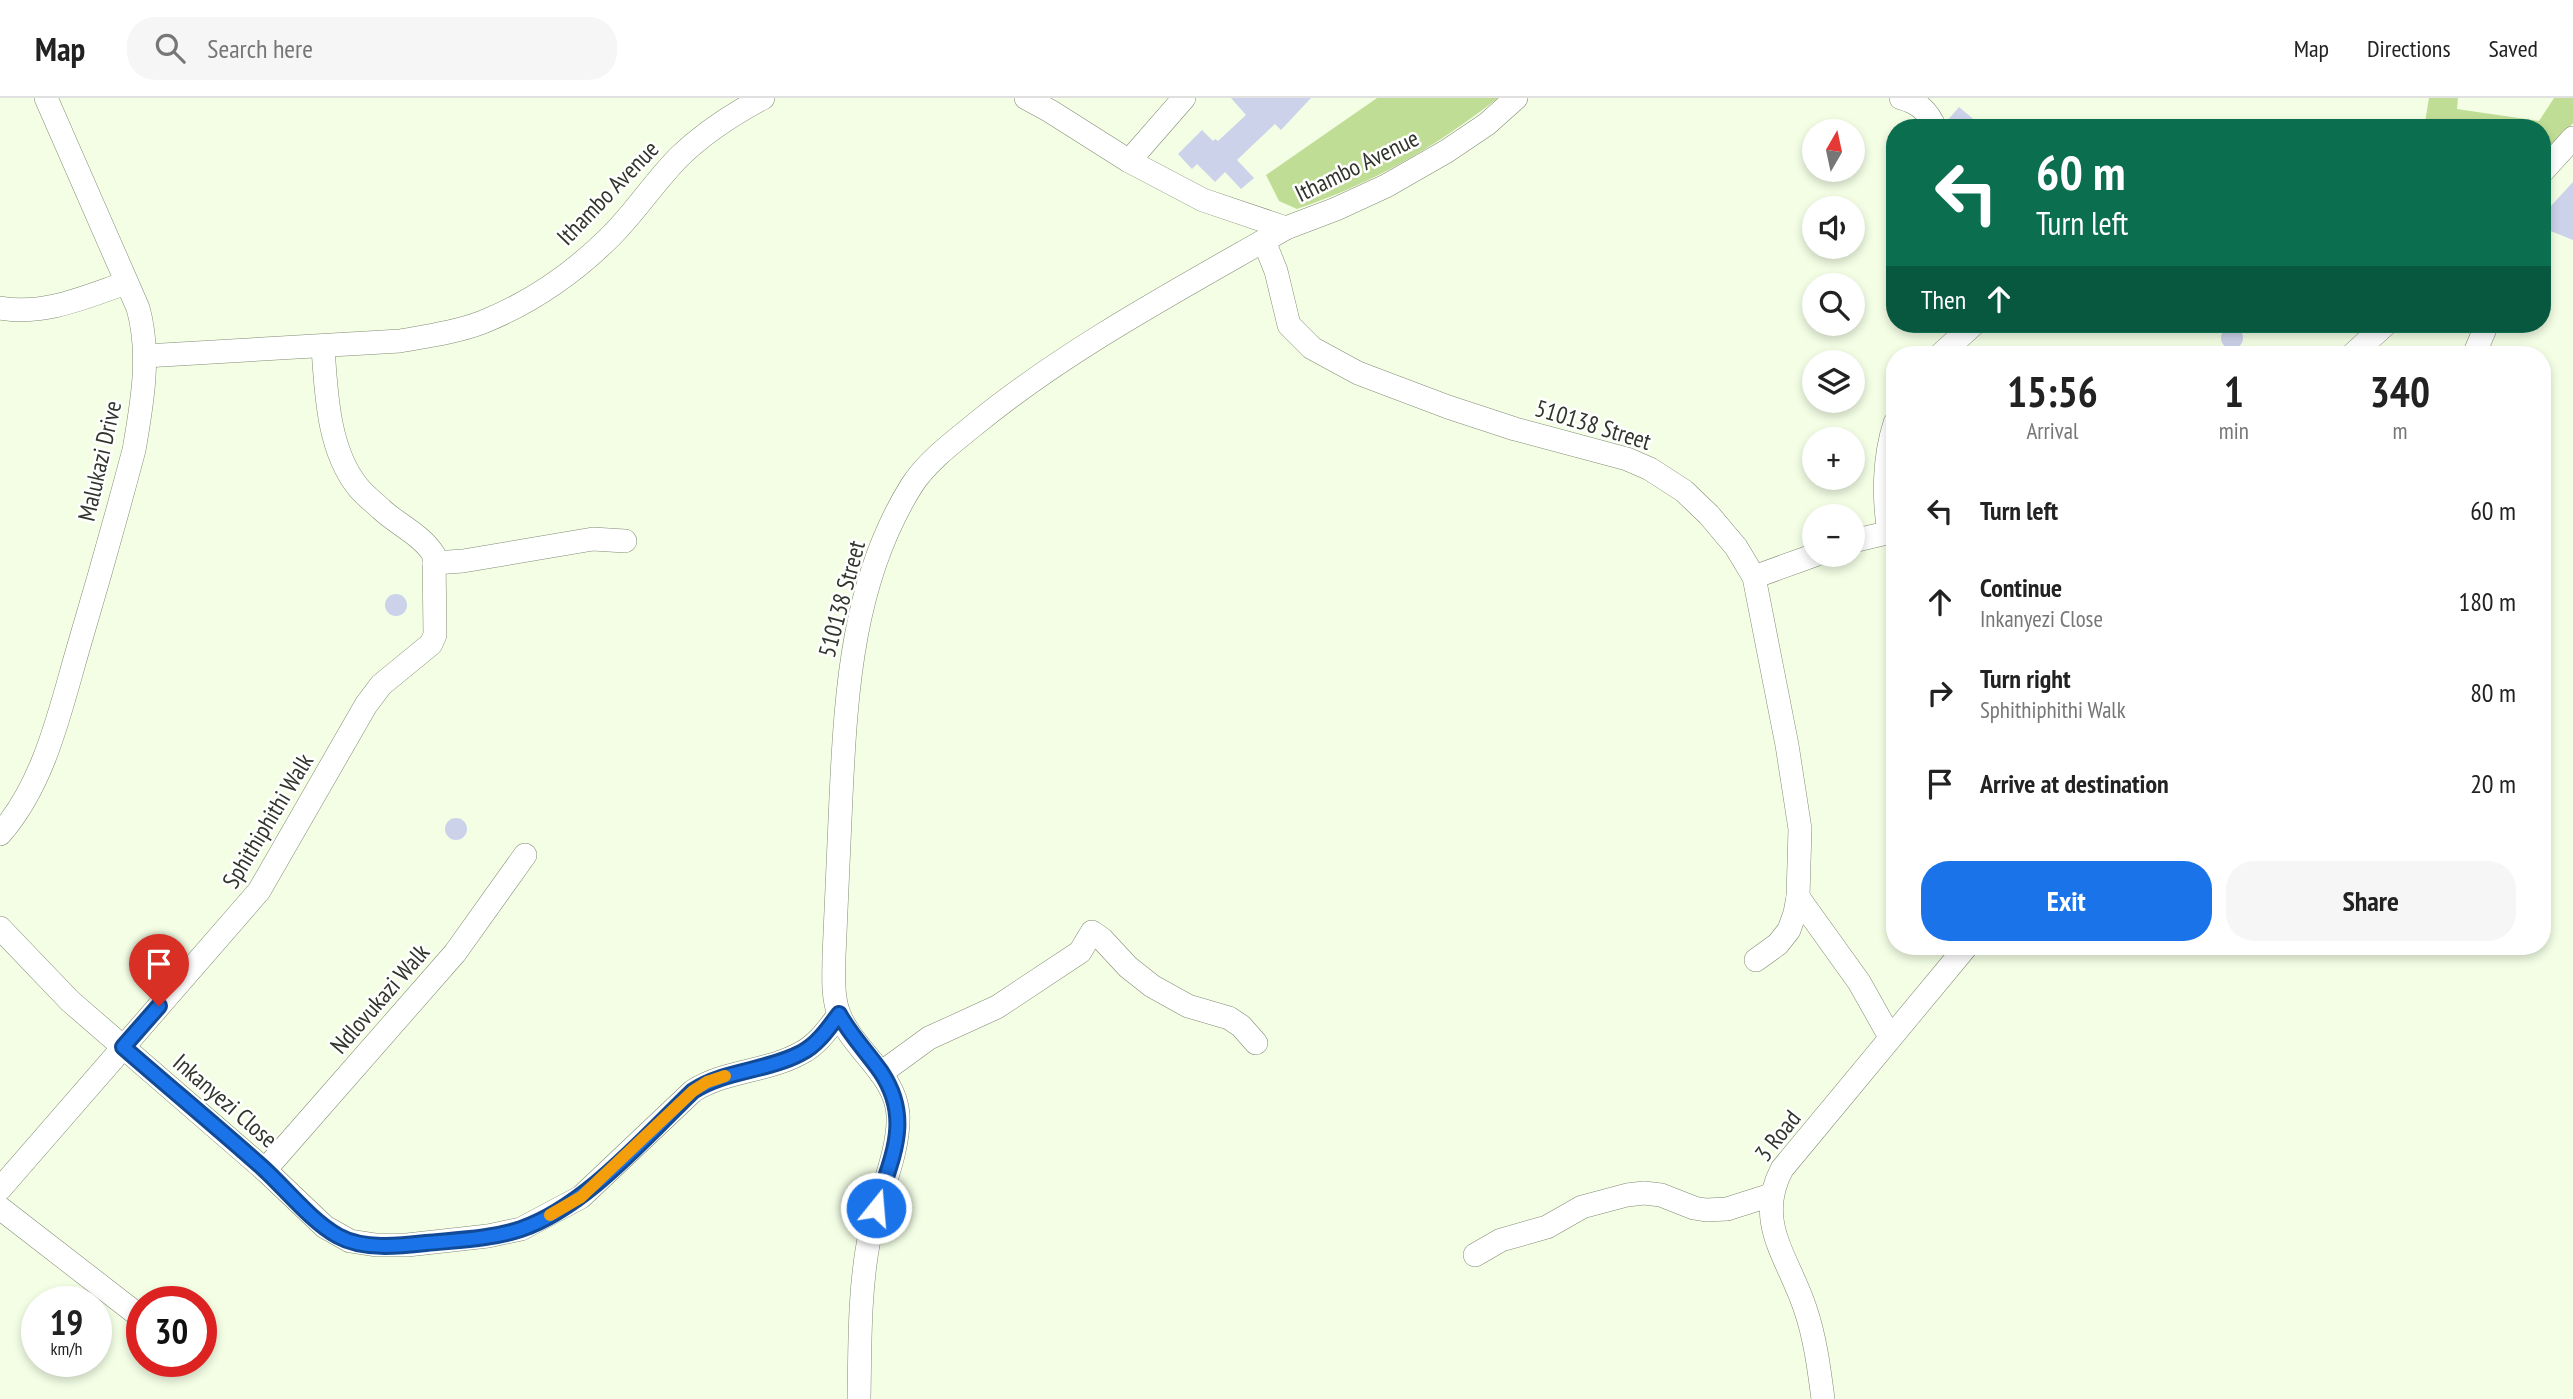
<!DOCTYPE html>
<meta charset="utf-8">
<style>
body{margin:0;font-family:"PT Sans Narrow",sans-serif;background:#f6f6f6;color:#222;height:100vh;display:flex;flex-direction:column;font-size:26px;white-space:nowrap}
*{box-sizing:border-box;margin:0}
p{font-size:23px;color:#767676}
.icon{flex:none;width:38px;height:38px;fill:none;stroke:currentColor;stroke-width:2;stroke-linecap:round;stroke-linejoin:round}
.map{position:relative;flex:1;overflow:hidden}
.drawer{position:absolute;left:1886px;top:248px;width:665px;height:609px;display:flex;flex-direction:column;background:#fff;border-radius:28px;box-shadow:0 4px 10px #0003}
.drawer>*{flex:none}
.guide{position:absolute;left:1886px;top:21px;width:665px;height:214px;border-radius:28px;box-shadow:0 4px 10px #0003;background:#0b6e4f;color:#fff;overflow:hidden}
.needle{width:46px;rotate:9deg}
.controls{position:absolute;left:1802px;top:21px;display:grid;gap:14px}
.controls a{display:grid;place-items:center;width:63px;height:63px;border-radius:50%;background:#fff;box-shadow:0 4px 10px #0003;font-size:35px}
.speed{position:absolute;left:21px;top:1188px;display:flex;gap:14px;font-size:35px;font-weight:700;text-align:center}
.speed>*{display:grid;place-content:center;width:91px;height:91px;border-radius:50%;background:#fff;box-shadow:0 4px 10px #0003;line-height:1}
.speed small{font-size:18px;font-weight:400}
.speed .limit{border:10px solid #d22;background:#fff;color:#111}
.pin{position:absolute;display:grid;place-items:center;width:60px;height:60px;color:#fff;margin:-72px -30px;border-radius:50% 50% 50% 0;rotate:-45deg;box-shadow:0 0 7px #0007}
.pin .icon{rotate:45deg}
.me{position:absolute;width:77px;margin:-38px;rotate:17deg;stroke-linejoin:round;filter:drop-shadow(0 0 5px #0008)}
.turn{display:flex;align-items:center;gap:24px;height:147px;padding:0 35px;font-size:32px}
.turn .icon{width:91px;height:91px;stroke-width:2.5}
.turn b{display:block;font-size:49px;line-height:60px}
.then{display:flex;align-items:center;height:66px;padding:0 35px;background:#0003;gap:14px;font-size:26px}
.eta{display:flex;justify-content:space-evenly;align-items:center;height:119px;text-align:center}
.eta b{font-size:42px;font-weight:700;line-height:49px}
.action{display:flex;gap:14px;margin-top:auto;padding:14px 35px}
.action a{flex:1;height:80px;border-radius:28px;background:#1a73e8;color:#fff;font-size:28px;font-weight:700;line-height:80px;text-align:center}
.action a+a{background:#f6f6f6;color:#222}
ul{padding:0;list-style:none}
li{display:flex;align-items:center;gap:21px;height:91px;padding:0 35px}
li div{flex:1}
li b{display:block;font-size:26px}
li em{font-style:normal}
header{display:flex;align-items:center;gap:42px;box-sizing:border-box;height:98px;padding:0 35px;background:#fff;border-bottom:2px solid #e0e0e0}
header strong{font-size:33px}
nav{display:flex;gap:38px;margin-inline-start:auto;font-size:24px}
.search{width:490px;height:63px;background:#f6f6f6;display:flex;align-items:center;gap:18px;box-sizing:border-box;padding:0 24px;border-radius:28px;color:#767676;font-size:26px}
.map>svg:first-child{display:block}
</style>
<header>
<strong>Map</strong>
<div class="search"><svg class="icon" aria-label="search" viewBox="0 0 24 24"><circle cx="10" cy="10" r="6"/><path d="M15 15l6 6"/></svg>Search here</div>
<nav><a>Map</a><a>Directions</a><a>Saved</a></nav>
</header>
<div class="map">
<svg width="2573" height="1301" viewBox="0 0 2573 1301">
<rect width="100%" height="100%" fill="#f3fee5"/>
<g fill="#c0dd96">
<path d="M1377,0H1498C1434,50 1373,85 1297,111L1279,103L1266,77Z"/>
<polygon points="2429,0 2458,0 2457,11 2539,23 2554,0 2573,0 2573,25 2543,60 2543,30 2424,30"/>
</g>
<g fill="#ccd2ea">
<polygon points="1231,0 1311,0 1281,32 1275,26 1237,62 1254,80 1241,91 1225,74 1215,84 1197,66 1192,71 1178,56 1202,32 1213,43 1215,41 1218,43 1246,17"/>
<polygon points="1959,9 1984,30 1949,30 1947,23"/>
<polygon points="2573,84 2573,142 2543,130 2550,109"/>
<circle cx="2232" cy="240" r="11"/>
<circle cx="396" cy="507" r="11"/>
<circle cx="456" cy="731" r="11"/>
</g>
<g fill="none" stroke-linecap="round" stroke-linejoin="round">
<g stroke="#828b75" stroke-width="24">
<g id="street">
<polyline points="1026,0 1050,13 1129,63 1203,102 1286,130 1336,111 1386,88 1447,53 1487,26 1516,0"/>
<path d="M1901,0C1919,5 1928,13 1935,30"/>
<polyline points="1129,63 1184,0"/>
<polyline points="2543,73 2573,40"/>
<polyline points="1264,143 1276,173 1289,227 1312,250 1358,275 1448,309 1515,331 1627,361 1650,371 1684,393 1709,417 1736,449 1754,479 1787,647 1800,731 1798,799 1795,815 1789,832 1778,846 1756,862"/>
<path d="M0,210C44,218 85,199 126,185"/>
<polyline points="1940,257 1974,226"/>
<polyline points="2352,257 2386,226"/>
<polyline points="2474,257 2487,226"/>
<path d="M145,258L400,243C428,238 457,234 483,224C530,205 575,174 611,138C636,113 655,83 680,58C705,34 733,16 763,0"/>
<path d="M1889,434C1883,399 1884,359 1895,325"/>
<polyline points="1853,443 1895,433"/>
<polyline points="434,465 463,463 593,441 625,443"/>
<polyline points="1754,479 1815,457"/>
<path d="M0,736C46,684 61,608 80,544C99,480 117,416 134,352C142,306 151,256 138,210L46,0"/>
<polyline points="1798,799 1859,884 1890,939"/>
<path d="M0,830L70,903L265,1072L325,1129L350,1143L376,1147H407L488,1138L521,1131L581,1099L693,993C726,972 767,974 801,955C817,947 828,931 839,917"/>
<polyline points="881,975 929,940 997,909 1080,854 1092,834 1102,841 1128,869 1152,888 1188,908 1229,920 1241,928 1256,945"/>
<polyline points="265,1072 455,855 525,757"/>
<path d="M0,1091L259,793L366,607L381,587L431,546L435,537L434,457C422,437 398,427 381,411C374,404 364,397 358,389C328,352 326,294 323,249"/>
<polyline points="0,1110 142,1220"/>
<polyline points="1475,1157 1501,1142 1547,1129 1582,1109 1627,1097 1644,1095 1661,1097 1694,1110 1706,1112 1727,1111 1771,1097"/>
<path d="M859,1301C860,1248 859,1193 869,1141C877,1102 900,1054 898,1016C895,976 853,952 839,916C832,898 834,877 834,858C836,805 839,752 841,699C846,591 853,481 912,387C927,364 952,345 973,328C1068,250 1180,191 1286,130"/>
<path d="M1823,1301C1819,1270 1815,1239 1805,1210C1788,1159 1754,1124 1782,1071L1966,849"/>
</g>
</g>
<use href="#street" stroke="#fff" stroke-width="23"/>
</g>
<g fill="none" stroke-linecap="round" stroke-linejoin="round">
<g stroke="#114b97" stroke-width="18">
<path id="route" d="M159,908L123,949C170,990 217,1029 263,1070C286,1091 311,1123 338,1138C363,1152 399,1148 426,1145C457,1142 491,1141 521,1131C585,1109 644,1040 693,993C726,972 767,973 801,955C817,947 828,931 839,916C851,938 867,954 881,974C913,1022 891,1060 876,1110"/>
</g>
<use href="#route" stroke="#1a73e8" stroke-width="12"/>
<polyline stroke="#f59e0b" stroke-width="12" points="550,1117 581,1099 693,993 707,984 725,978"/>
</g>
<g text-anchor="middle" stroke-width="5" stroke-linejoin="round" paint-order="stroke">
<g font-size="24" fill="#31352c" stroke="#fff">
<text transform="translate(1357 68) rotate(-26)" y="8">Ithambo Avenue</text>
<text transform="translate(608 95) rotate(-46)" y="8">Ithambo Avenue</text>
<text transform="translate(1593 327) rotate(17)" y="8">510138 Street</text>
<text transform="translate(100 363) rotate(-77)" y="8">Malukazi Drive</text>
<text transform="translate(842 501) rotate(-75)" y="8">510138 Street</text>
<text transform="translate(268 723) rotate(-59)" y="8">Sphithiphithi Walk</text>
<text transform="translate(380 901) rotate(-49)" y="8">Ndlovukazi Walk</text>
<text transform="translate(225 1003) rotate(41)" y="8">Inkanyezi Close</text>
<text transform="translate(1778 1038) rotate(-52)" y="8">3 Road</text>
</g>
</g>
</svg>
<div class="controls">
<a><svg class="needle" viewBox="-14 -14 28 28"><path d="M0-13l5 13h-10z" fill="#e53935"/><path d="M0 13l5-13h-10z" fill="#767676"/></svg></a>
<a><svg class="icon" aria-label="sound" viewBox="0 0 24 24"><path d="M4 9h4l5-4v14l-5-4H4zM17 9q2 3 0 6"/></svg></a>
<a><svg class="icon" aria-label="search" viewBox="0 0 24 24"><circle cx="10" cy="10" r="6"/><path d="M15 15l6 6"/></svg></a>
<a><svg class="icon" aria-label="layers" viewBox="0 0 24 24"><path d="M12 4l9 5-9 5-9-5zM3 14l9 5 9-5"/></svg></a>
<a>+</a>
<a>−</a>
</div>
<div class="speed"><div>19<small>km/h</small></div><div class="limit">30</div></div>
<div class="pin" style="left:159px;top:908px;background:#d93025"><svg class="icon" aria-label="arrive" viewBox="0 0 24 24"><path d="M6 21V4h12l-3 4 3 4H6"/></svg></div>
<svg class="me" style="left:876px;top:1110px" viewBox="-20 -20 40 40"><circle r="17" fill="#1a73e8" stroke="#fff" stroke-width="3"/><path d="M0-11L8 9 0 5-8 9z" fill="#fff"/></svg>
<div class="guide">
<div class="turn"><svg class="icon" aria-label="left" viewBox="0 0 24 24"><path d="M17 20v-9H6M10 6l-5 5 5 5"/></svg><div><b>60 m</b>Turn left</div></div>
<div class="then">Then<svg class="icon" aria-label="ahead" viewBox="0 0 24 24"><path d="M12 20V5M6 11l6-6 6 6"/></svg></div>
</div>
<section class="drawer">
<div class="eta">
<div><b>15:56</b><p>Arrival</p></div>
<div><b>1</b><p>min</p></div>
<div><b>340</b><p>m</p></div>
</div>
<ul>
<li><svg class="icon" aria-label="left" viewBox="0 0 24 24"><path d="M17 20v-9H6M10 6l-5 5 5 5"/></svg><div><b>Turn left</b></div><em>60 m</em></li>
<li><svg class="icon" aria-label="ahead" viewBox="0 0 24 24"><path d="M12 20V5M6 11l6-6 6 6"/></svg><div><b>Continue</b><p>Inkanyezi Close</p></div><em>180 m</em></li>
<li><svg class="icon" aria-label="right" viewBox="0 0 24 24"><path d="M7 20v-9h11M14 6l5 5-5 5"/></svg><div><b>Turn right</b><p>Sphithiphithi Walk</p></div><em>80 m</em></li>
<li><svg class="icon" aria-label="arrive" viewBox="0 0 24 24"><path d="M6 21V4h12l-3 4 3 4H6"/></svg><div><b>Arrive at destination</b></div><em>20 m</em></li>
</ul>
<div class="action"><a>Exit</a><a>Share</a></div>
</section>
</div>
